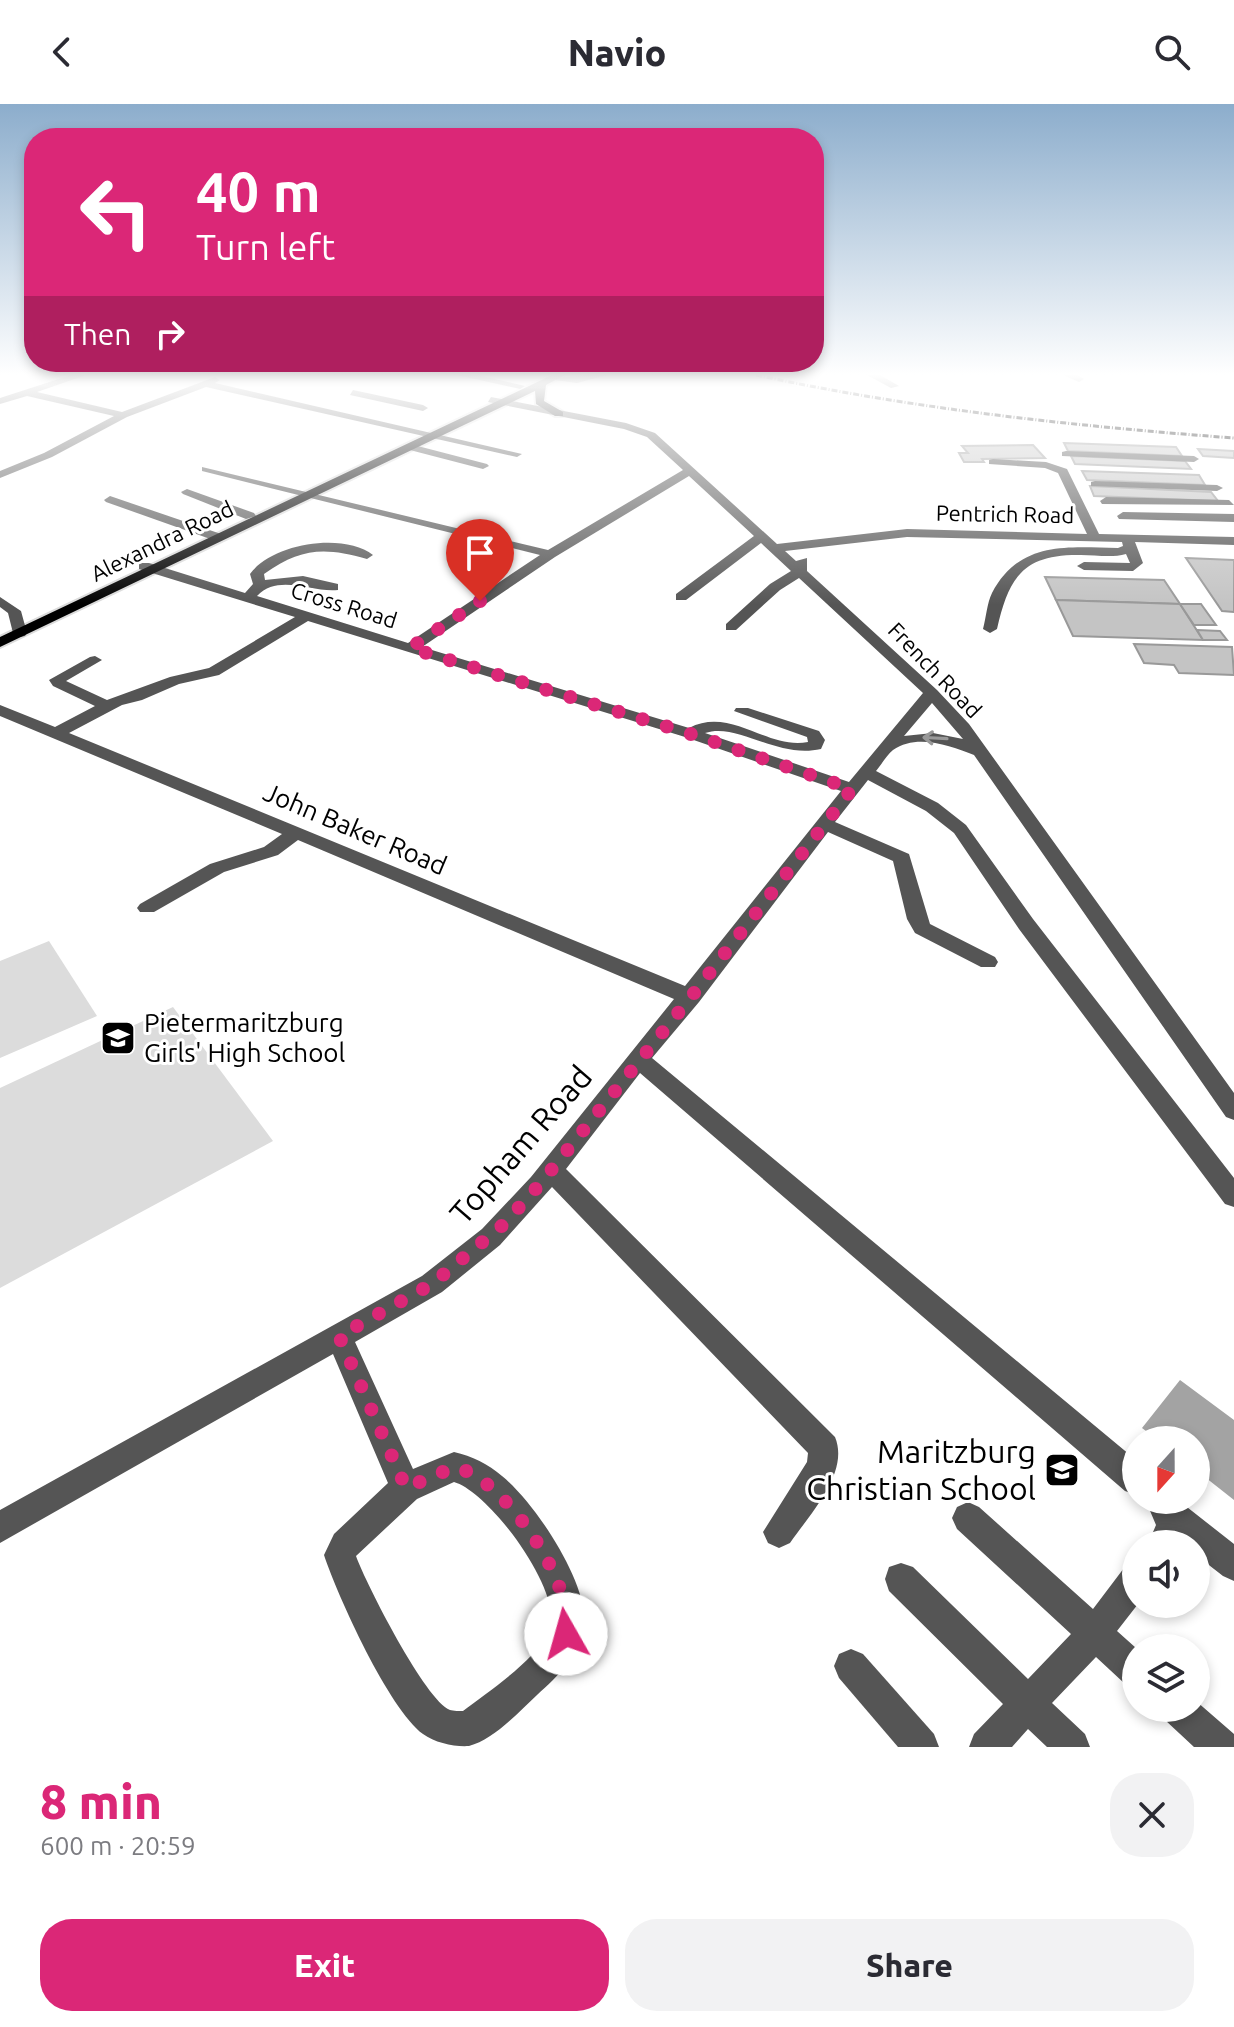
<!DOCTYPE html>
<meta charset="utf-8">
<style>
body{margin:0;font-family:Ubuntu,sans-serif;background:#f2f2f3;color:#2b2b33;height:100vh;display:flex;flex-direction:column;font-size:30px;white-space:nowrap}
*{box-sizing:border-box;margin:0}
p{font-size:26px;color:#7c7c81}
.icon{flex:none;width:44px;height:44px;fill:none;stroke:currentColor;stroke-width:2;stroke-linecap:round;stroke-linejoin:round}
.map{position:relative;height:1643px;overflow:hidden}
.sheet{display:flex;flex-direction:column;background:#fff;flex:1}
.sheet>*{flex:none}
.banner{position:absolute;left:24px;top:24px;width:800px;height:244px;border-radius:32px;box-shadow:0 4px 12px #0003;background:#db2777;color:#fff;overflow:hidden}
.needle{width:52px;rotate:201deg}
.controls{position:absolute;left:1122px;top:1322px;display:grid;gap:16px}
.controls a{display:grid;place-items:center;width:88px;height:88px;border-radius:50%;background:#fff;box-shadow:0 4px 12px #0003;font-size:40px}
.pin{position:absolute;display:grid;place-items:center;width:68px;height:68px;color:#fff;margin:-82px -34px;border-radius:50% 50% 50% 0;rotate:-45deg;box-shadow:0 0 8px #0007}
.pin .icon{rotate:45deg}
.me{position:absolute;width:88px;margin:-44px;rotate:353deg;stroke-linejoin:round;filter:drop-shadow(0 0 6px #0008)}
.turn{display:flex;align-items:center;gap:28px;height:168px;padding:0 40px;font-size:36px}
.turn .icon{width:104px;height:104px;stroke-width:2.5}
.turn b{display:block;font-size:56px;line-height:68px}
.then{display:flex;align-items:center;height:76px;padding:0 40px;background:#0003;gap:16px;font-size:30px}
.round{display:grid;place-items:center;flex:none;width:84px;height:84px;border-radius:32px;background:#f2f2f3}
.summary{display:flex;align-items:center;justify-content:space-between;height:136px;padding:0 40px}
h1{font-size:48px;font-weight:800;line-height:60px;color:#db2777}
.button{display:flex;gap:16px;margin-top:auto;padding:16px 40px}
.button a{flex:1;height:92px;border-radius:32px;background:#db2777;color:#fff;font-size:32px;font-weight:800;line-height:92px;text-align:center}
.button a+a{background:#f2f2f3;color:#2b2b33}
header{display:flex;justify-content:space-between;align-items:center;height:104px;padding:0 40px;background:#fff;font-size:36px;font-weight:800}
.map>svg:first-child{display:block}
</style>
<header><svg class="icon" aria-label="back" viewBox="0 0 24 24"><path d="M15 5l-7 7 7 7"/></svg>Navio<svg class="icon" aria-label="search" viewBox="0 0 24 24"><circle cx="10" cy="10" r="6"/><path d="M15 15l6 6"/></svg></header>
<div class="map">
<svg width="1234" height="1643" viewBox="0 0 1234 1643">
<rect width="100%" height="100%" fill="#fff"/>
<g fill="#dcdcdc">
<polygon points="49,837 97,912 0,954 0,857"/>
<polygon points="173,903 273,1037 0,1184 0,984"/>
</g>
<polygon fill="#a3a3a3" points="1180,1276 1234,1316 1234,1396 1196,1366 1196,1336 1158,1336 1142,1324"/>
<g fill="#c4c4c4" stroke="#999" stroke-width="2">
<polygon points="1064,339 1176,343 1182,352 1068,347"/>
<polygon points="1033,341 1045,354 982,355 984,358 964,358 959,349 968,349 962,342"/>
<polygon points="1198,345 1234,347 1234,354 1203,352"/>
<polygon points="1071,352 1185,357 1191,365 1075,360"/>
<polygon points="1082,367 1199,371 1205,381 1087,376"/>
<polygon points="1090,382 1211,388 1218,397 1094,392"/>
<polygon points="1186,454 1234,456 1234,508 1222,507"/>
<polygon points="1045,473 1164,476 1180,500 1056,496"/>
<polygon points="1056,496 1180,500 1203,536 1073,532"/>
<polygon points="1180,500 1201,500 1216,521 1194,521"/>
<polygon points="1197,526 1220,527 1227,536 1203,536"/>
<polygon points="1134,540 1232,543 1234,571 1179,569 1174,561 1144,559"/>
</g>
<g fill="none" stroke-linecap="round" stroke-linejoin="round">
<g stroke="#dbdbdb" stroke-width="4">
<polygon id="major" points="552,271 565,271 546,281 544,297 563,308 563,312 555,312 536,300 535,287 0,543 0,533"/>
</g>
<g fill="#555" fill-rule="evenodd">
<polygon points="71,271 86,271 37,288 122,308 215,273 220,276 215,279 522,350 517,353 206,283 127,313 52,353 0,374 0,367 44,349 114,312 27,292 0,300 0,294"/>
<polygon points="457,271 477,271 525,282 520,285"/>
<polygon points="587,271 607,271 577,279 548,275"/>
<polygon points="867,271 880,271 899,282 891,284"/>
<polygon points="1063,271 1077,271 1084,275 1079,278"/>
<polygon points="353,286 423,301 428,304 423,307 350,291"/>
<path d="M491,293L626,319L655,329L777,440L907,425L1087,430L1058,369L1045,364L989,360V356L993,355L1046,358L1067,365L1099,430L1234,433V441L1135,438L1143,459L1133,467L1084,466L1077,462L1084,458L1130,459L1126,450C1112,454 1096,451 1081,451C1024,450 1009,472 997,525L990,529L983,525C986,514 987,499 992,489C1020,436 1068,443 1118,444L1123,442L1122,438L907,433L785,447L796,457L807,454V467L937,586L969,620L1234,989V1016L1226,1013L974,651C951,642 917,629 893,646C887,651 881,661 876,667L938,699L966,721L1033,815L1234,1074V1103L1225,1100L1019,825L954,729L926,707L868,676L835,718L909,750L930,820L995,853L998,858L995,863H981L915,829L907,815L893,757L828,728L699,898L652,954L1136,1356V1391L1125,1387L640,969L566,1065L835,1333C850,1369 809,1411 790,1439L779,1444L768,1439L763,1428L807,1358L808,1349L552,1083L500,1141L442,1188L355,1238L413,1365L454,1348C472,1352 488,1360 502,1372C535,1399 584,1473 585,1517C586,1546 557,1573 537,1591C519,1608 493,1636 469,1642C455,1643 435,1639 423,1630C389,1605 338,1493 324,1451L334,1430L388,1379L333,1250L0,1439V1406L422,1172L482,1125L531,1073L674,895L298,736L278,751L224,768L154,808H140L137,804L140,800L210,760L264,743L282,730L0,612V601L55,623L95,602L53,582L49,576L90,553L95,552L102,556L66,577L107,596L170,573L209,564L295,513L139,465V459H149L245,489L253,480L250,470C272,439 344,428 373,451L367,455C324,443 301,444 264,470L265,476L303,472L338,480V486C312,489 279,469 257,492L408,539L540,451L202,367V363L548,446L683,366L647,333L624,325L488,298ZM689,372L754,432L676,490V496H686L761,439L791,467L770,480L726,520V526H736L780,486L799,474L923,589L849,678L705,629C738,618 776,655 821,645L825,636L819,627L748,604H736L734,607L807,633L808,638C767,646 731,602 689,624L422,543L555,453ZM308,517L685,633L841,687L685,882L69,629L122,601L142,596L179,580L219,571ZM932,599L963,635L933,629L904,632ZM454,1378C490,1388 566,1491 549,1527C535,1557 489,1587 463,1607C460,1607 453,1607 450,1606C426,1597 366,1480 356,1452L417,1395Z"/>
<polygon points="410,340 487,360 489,362 483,365 406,345 405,343"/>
<polygon points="1066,347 1194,352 1199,355 1194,358 1062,352 1062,348"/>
<polygon points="1095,377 1217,381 1223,384 1217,387 1091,382 1091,378"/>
<polygon points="187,385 254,409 256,412 246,415 183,390 181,388"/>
<polygon points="110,392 224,431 226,434 216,437 106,398 104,396"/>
<polygon points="1106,393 1229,396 1234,401 1102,400 1100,397"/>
<polygon points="1123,408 1234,410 1234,418 1119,415 1117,412"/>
<polygon points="0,493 21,507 27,529 25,532 20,533 13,529 8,509 0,503"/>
<polygon points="1151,1396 1178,1396 1234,1440 1234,1477 1223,1472 1196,1451 1196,1440 1148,1440 1156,1421 1148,1402"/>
<polygon points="968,1398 979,1403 1093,1505 1124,1464 1136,1460 1138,1500 1117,1527 1136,1544 1136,1584 1124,1579 1096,1553 1052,1599 1085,1630 1090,1643 1047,1643 1028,1625 1012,1643 969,1643 974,1630 1003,1600 889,1487 885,1475 889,1463 901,1459 913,1463 1028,1575 1071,1530 957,1425 952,1414 957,1403"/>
<polygon points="851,1545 863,1550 934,1630 939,1643 898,1643 839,1574 834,1562 839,1550"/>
<polygon points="1196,1597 1234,1630 1234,1643 1194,1643 1165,1616 1159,1604 1196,1604"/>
</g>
<use href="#major" fill="#000" fill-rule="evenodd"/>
<path stroke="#000" stroke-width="3" stroke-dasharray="6 2 1 2" stroke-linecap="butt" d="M756,271C914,305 1073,322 1234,334"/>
</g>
<defs><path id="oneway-shaft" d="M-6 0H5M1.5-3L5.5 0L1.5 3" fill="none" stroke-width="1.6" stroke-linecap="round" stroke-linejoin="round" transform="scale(2)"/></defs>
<use stroke="#999" href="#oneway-shaft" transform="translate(935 634) rotate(-177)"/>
<linearGradient id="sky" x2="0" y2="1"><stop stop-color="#8cadcc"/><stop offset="0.54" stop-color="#fff"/><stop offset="1" stop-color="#fff" stop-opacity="0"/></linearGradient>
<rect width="1234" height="501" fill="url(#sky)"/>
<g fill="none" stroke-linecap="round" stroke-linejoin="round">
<path stroke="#db2777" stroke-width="14" stroke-dasharray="0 25.2" d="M480,497L410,544L691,630L852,685L691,893L540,1080L504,1120L432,1180L339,1232L406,1384L454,1363C504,1373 576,1480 566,1530"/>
</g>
<defs>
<g id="school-square" transform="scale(1.8)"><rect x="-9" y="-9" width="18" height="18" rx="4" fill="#000" stroke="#fff"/><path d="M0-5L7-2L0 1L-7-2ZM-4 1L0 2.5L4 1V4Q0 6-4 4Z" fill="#fff"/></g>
</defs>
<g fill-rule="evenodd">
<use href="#school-square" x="118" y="934"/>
<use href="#school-square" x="1062" y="1366"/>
</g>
<g text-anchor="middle" stroke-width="6" stroke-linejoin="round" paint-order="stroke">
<g font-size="22" fill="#000" stroke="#fff">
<text transform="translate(1005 410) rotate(1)" y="8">Pentrich Road</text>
<text transform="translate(162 437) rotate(-26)" y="8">Alexandra Road</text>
<text transform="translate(344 501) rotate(17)" y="8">Cross Road</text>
<text transform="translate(935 566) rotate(46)" y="8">French Road</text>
</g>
<g font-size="26" fill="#000" stroke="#fff">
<text transform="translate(355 725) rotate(23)" y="9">John Baker Road</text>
</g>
<g font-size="26" fill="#000" stroke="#fff" text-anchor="start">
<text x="144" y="928">Pietermaritzburg<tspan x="144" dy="30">Girls' High School</tspan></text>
</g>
<g font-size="32" fill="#000" stroke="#fff">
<text transform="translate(521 1041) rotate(-49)" y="11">Topham Road</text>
</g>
<g font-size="32" fill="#000" stroke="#fff" text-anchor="end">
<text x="1036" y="1359">Maritzburg<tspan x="1036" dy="37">Christian School</tspan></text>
</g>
</g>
</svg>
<div class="controls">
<a><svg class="needle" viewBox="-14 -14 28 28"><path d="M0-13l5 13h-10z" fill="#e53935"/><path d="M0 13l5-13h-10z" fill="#7c7c81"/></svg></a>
<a><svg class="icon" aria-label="sound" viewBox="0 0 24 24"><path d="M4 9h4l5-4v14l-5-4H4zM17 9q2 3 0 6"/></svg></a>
<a><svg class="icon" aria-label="layers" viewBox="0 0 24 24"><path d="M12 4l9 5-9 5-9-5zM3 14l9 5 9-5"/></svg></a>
</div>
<div class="pin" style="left:480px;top:497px;background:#d93025"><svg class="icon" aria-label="arrive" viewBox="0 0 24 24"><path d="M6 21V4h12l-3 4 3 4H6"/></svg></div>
<svg class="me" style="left:566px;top:1530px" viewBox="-20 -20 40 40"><circle r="19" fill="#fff"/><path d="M0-13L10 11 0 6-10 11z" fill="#db2777"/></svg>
<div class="banner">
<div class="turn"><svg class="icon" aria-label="left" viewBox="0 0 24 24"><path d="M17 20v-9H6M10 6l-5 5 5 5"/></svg><div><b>40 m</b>Turn left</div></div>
<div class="then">Then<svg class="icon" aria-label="right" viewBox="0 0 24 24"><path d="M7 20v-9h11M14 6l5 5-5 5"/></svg></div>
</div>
</div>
<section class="sheet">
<div class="summary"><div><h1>8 min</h1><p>600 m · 20:59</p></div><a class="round"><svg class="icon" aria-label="close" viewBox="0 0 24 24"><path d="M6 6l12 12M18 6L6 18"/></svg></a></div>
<div class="button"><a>Exit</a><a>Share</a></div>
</section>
